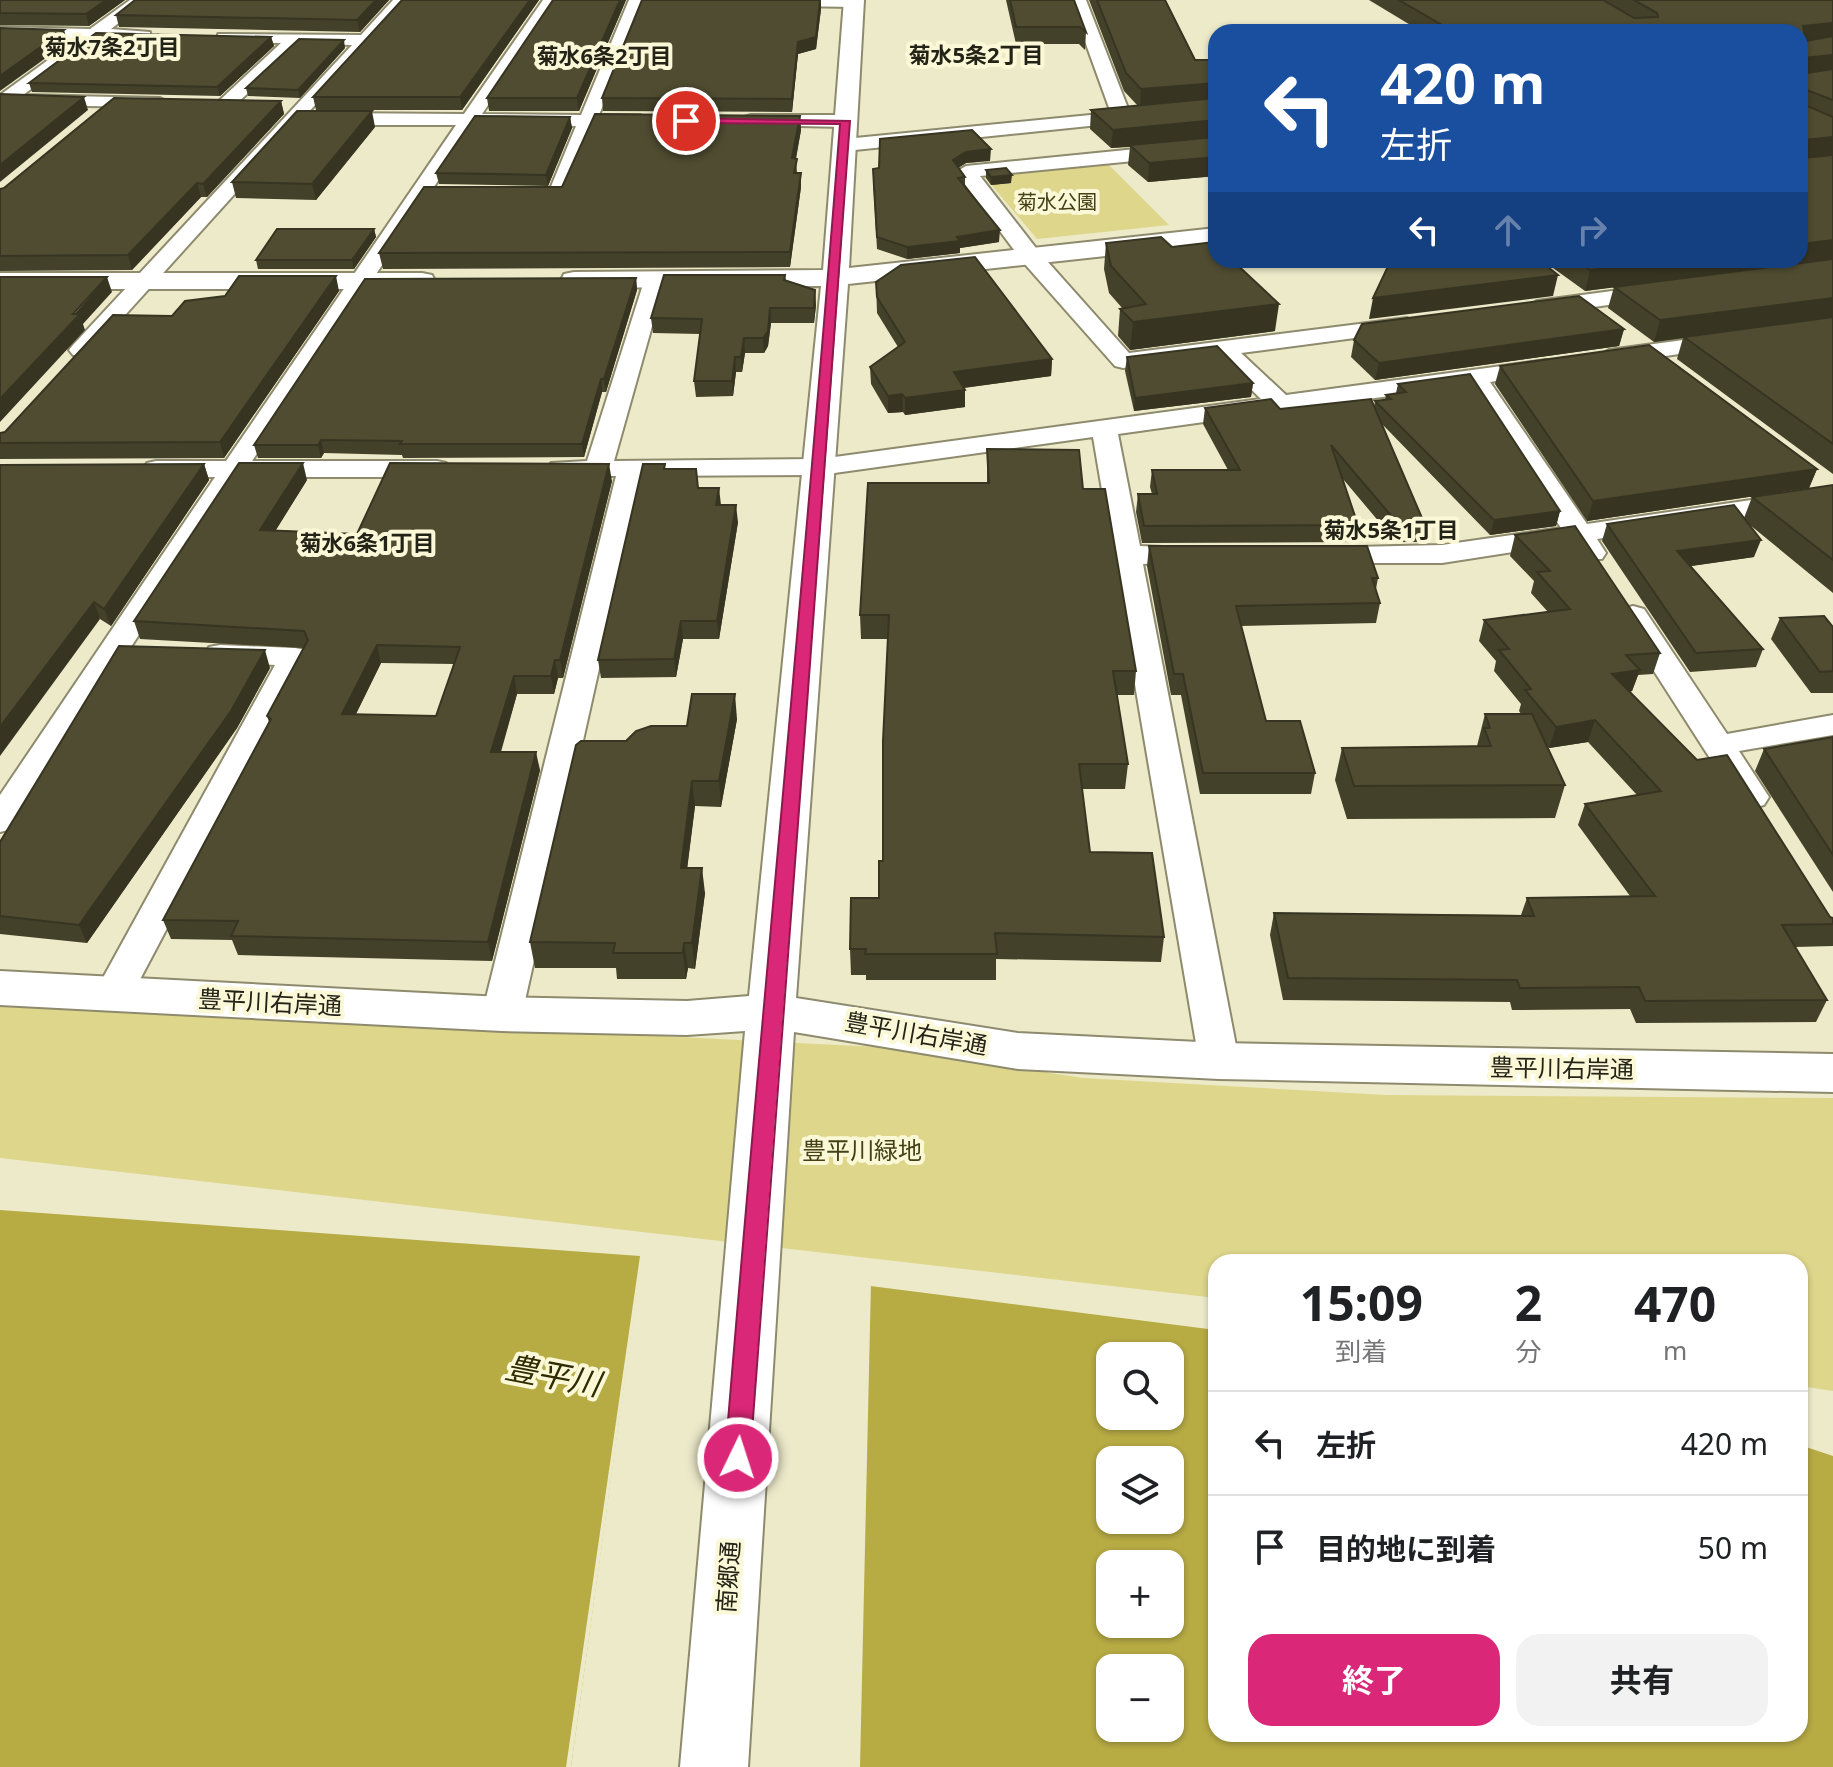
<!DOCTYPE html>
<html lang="ja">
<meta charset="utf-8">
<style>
body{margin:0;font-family:"Noto Sans","Noto Sans JP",sans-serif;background:#f2f2f2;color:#202124;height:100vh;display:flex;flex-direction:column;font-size:30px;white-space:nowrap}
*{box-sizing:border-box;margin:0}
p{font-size:26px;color:#757577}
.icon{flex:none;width:44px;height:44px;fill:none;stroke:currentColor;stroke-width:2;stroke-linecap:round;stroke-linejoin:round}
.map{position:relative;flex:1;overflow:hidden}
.side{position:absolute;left:1208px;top:1254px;width:600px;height:488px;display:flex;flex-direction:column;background:#fff;border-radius:24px;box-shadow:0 2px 6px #0004}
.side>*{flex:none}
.hud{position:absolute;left:1208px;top:24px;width:600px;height:244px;border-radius:24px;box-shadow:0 2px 6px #0004;background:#1a4fa0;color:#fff;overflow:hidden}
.buttons{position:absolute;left:1096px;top:1342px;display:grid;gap:16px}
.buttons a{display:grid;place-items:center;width:88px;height:88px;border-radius:16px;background:#fff;box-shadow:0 2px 6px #0004;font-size:40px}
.pin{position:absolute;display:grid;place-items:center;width:68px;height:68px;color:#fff;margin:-34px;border:4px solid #fff;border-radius:50%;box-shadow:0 2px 8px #0007}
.me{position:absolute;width:88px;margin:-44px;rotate:4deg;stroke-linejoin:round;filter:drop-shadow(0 0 6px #0008)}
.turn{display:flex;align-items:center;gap:28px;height:168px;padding:0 40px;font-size:36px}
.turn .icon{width:104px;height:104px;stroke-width:2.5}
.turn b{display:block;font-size:56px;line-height:68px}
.lanes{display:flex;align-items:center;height:76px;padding:0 40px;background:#0003;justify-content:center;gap:40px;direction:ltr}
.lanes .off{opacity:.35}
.eta{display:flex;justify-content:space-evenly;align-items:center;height:136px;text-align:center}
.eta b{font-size:48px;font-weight:700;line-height:56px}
.cta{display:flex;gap:16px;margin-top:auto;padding:16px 40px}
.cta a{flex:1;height:92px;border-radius:24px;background:#db2777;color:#fff;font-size:32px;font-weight:700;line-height:92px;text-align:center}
.cta a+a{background:#f2f2f2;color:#202124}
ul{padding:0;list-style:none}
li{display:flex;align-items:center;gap:24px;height:104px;padding:0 40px;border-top:2px solid #e0e0e0}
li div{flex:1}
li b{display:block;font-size:30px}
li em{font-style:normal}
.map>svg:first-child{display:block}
</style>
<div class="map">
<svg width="1833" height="1767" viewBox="0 0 1833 1767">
<rect width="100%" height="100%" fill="#edeaca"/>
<g fill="#ded68a">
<polygon points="1106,162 1169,225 1037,239 983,175"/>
<polygon points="0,1003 879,1047 1083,1078 1386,1095 1833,1098 1833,1391 1800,1386 1800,1262 1216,1262 1216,1298 0,1158"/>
</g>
<g fill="#b7ab44" fill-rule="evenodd">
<polygon points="0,1210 640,1256 566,1767 0,1767"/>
<path d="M642,1257L1216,1330V1734H1800V1445L1833,1456V1767H571ZM1110,1356H1170V1416H1110ZM1110,1460H1170V1520H1110ZM1110,1564H1170V1624H1110ZM1110,1668H1170V1728H1110Z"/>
</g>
<polygon fill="#edeaca" points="642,1253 871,1282 860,1767 571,1767"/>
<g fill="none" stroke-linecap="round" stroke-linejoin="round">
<g stroke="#8d8a6d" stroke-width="4">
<g id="street">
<polygon points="130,0 148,0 111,29 150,32 150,38 98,39 23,95 160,98 169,103 166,107 0,105 0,95 77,39 0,37 0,27 90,29"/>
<polygon points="393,0 410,0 89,355 73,355 69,350 73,345 352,45 300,44 232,108 226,109 217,104 220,100 281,43 224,42 218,40 218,34 361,35"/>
<path d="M543,0H559L482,114L581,115L629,0H645L599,115H640L649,121L640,127L594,126L567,195C557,205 518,204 508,194L518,188L550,189L576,126L475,125L252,461H437L446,463L450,469L446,475L437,477H242L12,829L0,832V795L215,477H156L147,475L143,469L147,463L156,461H226L456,125H323L314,119L323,113L464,114Z"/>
<polygon points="731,0 860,0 862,2 854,7 739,5"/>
<polygon points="1070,0 1086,0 1129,111 1216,103 1216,113 845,151 836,145 845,139 1111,113"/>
<polygon points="751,115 845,115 854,121 845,127 744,125 744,117"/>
<polygon points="1216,141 1216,153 980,176 1039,252 1129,353 1407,318 1419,325 1415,330 1241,353 1286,395 1546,360 1555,362 1558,367 1555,372 1490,382 1587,524 1833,488 1833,504 1597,539 1606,553 1602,559 1582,559 1571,543 1442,563 1320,563 1310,560 1306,554 1310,548 1442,545 1561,528 1468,385 1118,434 1140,546 1207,549 1211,555 1207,561 1143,564 1239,1061 1233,1072 1219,1076 1205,1072 1199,1061 1093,437 820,475 642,476 522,1014 516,1024 502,1028 488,1024 482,1014 616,476 551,475 547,469 551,463 587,461 646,275 654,273 665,280 614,461 820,459 1261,399 1217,356 1123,368 1115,366 1023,262 956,172 966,166"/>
<polygon points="1657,285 1668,292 1665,297 1537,315 1526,308 1537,301"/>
<polygon points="1728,334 1740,341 1736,346 1609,364 1597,357 1609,350"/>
<polygon points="1633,606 1644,609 1727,734 1833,715 1833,735 1739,751 1769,797 1764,805 1752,808 1740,805 1618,615 1622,609"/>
<polygon points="220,645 295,648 306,650 310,657 126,1006 112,1010 98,1006 93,996 275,665 209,661 205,654 209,647"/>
</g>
</g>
<g stroke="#8d8a6d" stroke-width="4">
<g id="secondary">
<polygon points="844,0 864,0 849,268 1216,228 1216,244 848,284 796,998 1018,1033 1219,1043 1833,1054 1833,1092 1219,1079 1018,1069 794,1032 748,1767 680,1767 745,1031 687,1035 502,1031 0,1005 0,971 502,997 687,1001 749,996 821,286 574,288 564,286 561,280 564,274 574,272 823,270"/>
<polygon points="0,273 422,273 432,275 435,281 432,287 422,289 0,289"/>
</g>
</g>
<use href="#street" fill="#fff" fill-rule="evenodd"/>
<use href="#secondary" fill="#fff" fill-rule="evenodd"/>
</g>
<g fill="#44412a" fill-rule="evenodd">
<polygon points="0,0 125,0 89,26 0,25"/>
<polygon points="135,0 389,0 360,32 119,27 116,15"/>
<polygon points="402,0 539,0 462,110 316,110 313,97"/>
<polygon points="553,0 626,0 579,111 489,111 487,98"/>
<polygon points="821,0 821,9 816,49 798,54 792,112 603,111 602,98"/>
<polygon points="1006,0 1074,0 1086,32 1085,50 1079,44 1016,44"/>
<polygon points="1089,0 1165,0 1195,60 1216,60 1216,176 1148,182 1128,165 1130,147 1111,148 1090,129 1091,110 1138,106 1124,91"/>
<polygon points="1369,0 1833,0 1833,474 1677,359 1683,338 1654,342 1608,308 1614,287 1585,291 1542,260 1800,260 1800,32 1422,32"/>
<polygon points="271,37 274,46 220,96 32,92 29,83"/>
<polygon points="345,48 300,98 248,96 246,88"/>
<polygon points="281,101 284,114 207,197 201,197 132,270 0,271 0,189"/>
<polygon points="800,116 801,130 796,159 797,173 801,187 790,267 383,269 379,253"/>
<polygon points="570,117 572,128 548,186 439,184 436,173"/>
<polygon points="375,127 316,200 236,198 232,182"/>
<polygon points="990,161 966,163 958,168 965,177 965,185 999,242 960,248 960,253 907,259 877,249 873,180 879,168"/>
<polygon points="986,170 1011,183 991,185 986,178"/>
<polygon points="374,229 376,237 354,269 258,269 256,260"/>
<polygon points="1106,243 1275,331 1130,350 1118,336 1120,309 1123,309 1109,293 1104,269"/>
<polygon points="785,275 786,281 816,305 814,323 771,323 768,346 764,353 745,353 742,372 736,372 733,396 696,397 694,381 700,334 653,333 651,318"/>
<polygon points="636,278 637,290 606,392 602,392 584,457 403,458 402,455 324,453 321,458 258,458 254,445"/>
<polygon points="876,282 1052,359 1051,376 964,388 965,390 965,407 905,415 903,412 888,413 871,384 870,367 898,347 877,313"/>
<polygon points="339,291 224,458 0,459 0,433 5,432 172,316"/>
<polygon points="1624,329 1619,346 1375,380 1351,357 1354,340"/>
<polygon points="1127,357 1253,383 1251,397 1134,411 1125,371"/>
<polygon points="1500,366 1817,469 1809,488 1587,521 1495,384"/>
<polygon points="1398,384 1560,511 1556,526 1490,535 1382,424 1425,525 1421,542 1396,542 1343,479 1358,525 1355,542 1142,543 1136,512 1138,494 1152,494 1150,487 1152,470 1228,470 1203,424 1205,408 1280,409 1374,407 1375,401 1385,400 1386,395 1396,393"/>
<polygon points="987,449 1083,489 1136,671 1134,695 1117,695 1128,764 1125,789 1082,789 1090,852 1164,937 1161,962 996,959 996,980 866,980 866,975 851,975 850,949 879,898 883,861 888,639 861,639 860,615 987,483"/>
<polygon points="204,464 209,480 111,626 100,619 0,465"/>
<polygon points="665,469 698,488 721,505 738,522 719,639 683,639 676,677 601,678 598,660"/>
<path d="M307,480L276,530L357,534L612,481L563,678H558L554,694H517L501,752L540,770L492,961L238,955L232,940L171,939L163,920L269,722L267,716L303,648L140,639L134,621ZM381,663L454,664L436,716L356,714Z"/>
<polygon points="1833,485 1833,593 1750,525 1754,557 1690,566 1763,649 1756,667 1690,672 1602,541 1607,524 1744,518 1752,497"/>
<polygon points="1515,535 1660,653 1653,674 1638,675 1632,691 1630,692 1830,917 1833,918 1833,946 1795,947 1827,1000 1816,1022 1636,1023 1630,1009 1512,1010 1510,1002 1283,1000 1270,935 1274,913 1521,915 1527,898 1630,896 1578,825 1585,804 1637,795 1588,742 1549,748 1545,743 1565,785 1555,818 1347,819 1335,780 1342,748 1477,746 1485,714 1521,714 1519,711 1521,704 1494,671 1496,661 1479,641 1484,620 1548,612 1531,593 1534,581 1510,556"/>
<polygon points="1149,546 1378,578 1376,589 1380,603 1376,623 1241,626 1266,721 1315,773 1311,794 1200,794 1181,695 1171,695 1147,566"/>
<polygon points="1780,618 1833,627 1833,693 1811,693 1771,639"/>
<polygon points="270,668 237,728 87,943 0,934 0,842"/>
<polygon points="737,719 721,807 695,806 687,868 705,893 695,969 688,968 686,979 617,979 616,968 535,968 530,942 626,741 687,726"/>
<polygon points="1833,737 1833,892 1755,771 1764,749"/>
</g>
<g fill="#373522">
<polygon points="106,0 125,0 89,26 86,14"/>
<polygon points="376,0 389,0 360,32 357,20"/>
<polygon points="530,0 539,0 462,110 460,97"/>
<polygon points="620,0 626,0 579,111 577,98"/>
<polygon points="821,0 821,9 816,49 798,54 792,112 792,99 798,42"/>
<polygon points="1833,23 1833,39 1800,43 1803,26"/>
<polygon points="64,30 68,42 0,91 0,76"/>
<polygon points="271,37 274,46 220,96 217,87"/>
<polygon points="344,40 345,48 300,98 298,90"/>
<polygon points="1833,55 1833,72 1800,76 1803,58"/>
<polygon points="1216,83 1216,101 1140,107 1141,89"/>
<polygon points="84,97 88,110 0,182 0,165"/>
<polygon points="281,101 284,114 207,197 203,184"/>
<polygon points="372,111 375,127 316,200 312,184"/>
<polygon points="800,116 801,130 793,173 792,158"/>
<polygon points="570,117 572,128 548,186 546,175"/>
<polygon points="1216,120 1216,139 1111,148 1113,130"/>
<polygon points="1833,137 1833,155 1800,159 1804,140"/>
<polygon points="991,149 990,161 966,163 953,171 953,160 966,152"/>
<polygon points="1216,157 1216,176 1148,182 1149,163"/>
<polygon points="801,173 801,187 790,267 790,252"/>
<polygon points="1012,175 1011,183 991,185 991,177"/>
<polygon points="197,183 201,197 132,270 128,255"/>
<polygon points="374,229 376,237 354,269 352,260"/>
<polygon points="1000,230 999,242 960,248 960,253 907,259 907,247"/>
<polygon points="1833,240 1833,260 1585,291 1590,270 1672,260 1800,260 1800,244"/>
<polygon points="1558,275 1553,296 1369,319 1373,298"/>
<polygon points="336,276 339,291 224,458 220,442"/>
<polygon points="107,277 112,292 83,324 85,330 0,422 0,399"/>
<polygon points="636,278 637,290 606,392 604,379"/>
<polygon points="815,290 816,305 814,323 814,308"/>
<polygon points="1833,298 1833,318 1654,342 1660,320"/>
<polygon points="1279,304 1275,331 1130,350 1133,322"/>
<polygon points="770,308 771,323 768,346 764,353 763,338"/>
<polygon points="1624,329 1619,346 1375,380 1379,363"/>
<polygon points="744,338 745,353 742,372 741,357"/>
<polygon points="735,357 736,372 733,396 732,381"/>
<polygon points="1052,359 1051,376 954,389 954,372"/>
<polygon points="601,379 602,392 584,457 582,444"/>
<polygon points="1253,383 1251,397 1134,411 1135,398"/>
<polygon points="965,390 965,407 905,415 905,398"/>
<polygon points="902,394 903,412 888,413 888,396"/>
<polygon points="321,440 324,453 321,458 318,445"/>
<polygon points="303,463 307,480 265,547 260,530"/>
<polygon points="204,464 209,480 111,626 104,609"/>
<polygon points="609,464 612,481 563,678 560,660"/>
<polygon points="1817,469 1809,488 1587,521 1593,501"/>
<polygon points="719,488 721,505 716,505"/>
<polygon points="736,505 738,522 719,639 717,621"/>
<polygon points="1560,511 1556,526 1490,535 1494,520"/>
<polygon points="1761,540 1754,557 1671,569 1677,551"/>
<polygon points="94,602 100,619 0,756 0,727"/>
<polygon points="681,621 683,639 676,677 674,659"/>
<polygon points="377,645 381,663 347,732 342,714"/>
<polygon points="265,650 270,668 237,728 87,943 79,925"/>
<polygon points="555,660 558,678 554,694 551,676"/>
<polygon points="1640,670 1632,691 1606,695 1612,674"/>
<polygon points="514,676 517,694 495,770 491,752"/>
<polygon points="735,694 737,719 721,807 719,781"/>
<polygon points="1595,720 1588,742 1549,748 1556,727"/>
<polygon points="536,752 540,770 492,961 488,942"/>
<polygon points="692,781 695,806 684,894 681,868"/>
<polygon points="702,868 705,893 695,969 692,943"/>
<polygon points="684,943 688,968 686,979 683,953"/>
</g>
<g fill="#4f4c31" stroke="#373522" stroke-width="2" fill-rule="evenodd">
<polygon points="0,0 106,0 86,14 0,13"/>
<polygon points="135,0 376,0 357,20 116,15"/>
<polygon points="402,0 530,0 460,97 313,97"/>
<polygon points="553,0 620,0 577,98 487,98"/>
<polygon points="642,0 820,0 816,37 798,42 792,99 602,98"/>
<polygon points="1010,0 1074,0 1086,32 1080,27 1016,27"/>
<polygon points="1097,0 1165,0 1195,60 1216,60 1216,83 1141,89 1126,73"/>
<polygon points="1399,0 1603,0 1634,18 1658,17 1657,13 1634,0 1833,0 1833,23 1803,26 1806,41 1833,36 1833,55 1803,58 1806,73 1833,69 1833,100 1804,89 1805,105 1833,117 1833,137 1804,140 1804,158 1833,155 1833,240 1800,244 1800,32 1454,32"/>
<polygon points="0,28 64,30 0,76"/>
<polygon points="96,33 271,37 217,87 29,83"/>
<polygon points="299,39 344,40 298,90 246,88"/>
<polygon points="0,94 84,97 0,165"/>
<polygon points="114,98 281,101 203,184 197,183 128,255 0,256 0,189 4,188"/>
<polygon points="1216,98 1216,120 1113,130 1091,110"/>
<polygon points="297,111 372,111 312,184 232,182"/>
<polygon points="595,114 800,116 792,158 797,159 794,173 801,173 790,252 379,253 424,187 562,187"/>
<polygon points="475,116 570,117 546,175 436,173"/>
<polygon points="972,130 991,149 966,152 953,160 965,177 958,178 1000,230 957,237 960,241 907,247 877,237 873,169 879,168 880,139"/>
<polygon points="1216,137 1216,157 1149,163 1130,145"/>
<polygon points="1006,168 1012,175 991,177 986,170"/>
<polygon points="277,229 374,229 352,260 256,260"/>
<polygon points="1161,237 1172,247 1214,242 1216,245 1216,260 1232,260 1279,304 1133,322 1120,309 1146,304 1111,266 1106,243"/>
<polygon points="975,257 1052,359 954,372 965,390 905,398 902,394 888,396 870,367 905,342 877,297 876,282 901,265"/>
<polygon points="1833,259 1833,298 1660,320 1614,287"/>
<polygon points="1391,260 1539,260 1558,275 1373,298"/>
<polygon points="1576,260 1672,260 1590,270"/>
<polygon points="664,275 785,275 784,280 815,290 814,308 770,308 768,331 763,338 744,338 741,357 735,357 732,381 694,381 702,319 651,318"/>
<polygon points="239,276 336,276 220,442 0,443 0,433 5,432 113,315 172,316 185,301 225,296"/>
<polygon points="0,277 107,277 73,314 80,314 0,399"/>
<polygon points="636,278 604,379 601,379 582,444 400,444 402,441 321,440 318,445 254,445 365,279"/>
<polygon points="1579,296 1624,329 1379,363 1354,340 1362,324"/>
<polygon points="1833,317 1833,444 1684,337"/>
<polygon points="1649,345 1817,469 1593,501 1500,366"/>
<polygon points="1217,346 1253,383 1135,398 1127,357"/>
<polygon points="1470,374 1560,511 1494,520 1375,401 1391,399 1386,395 1406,392 1398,384"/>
<polygon points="1271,399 1280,409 1371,399 1425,525 1399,525 1331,445 1358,525 1144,526 1138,494 1157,494 1152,470 1240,470 1205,408"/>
<polygon points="987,449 1079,450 1083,489 1105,489 1136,671 1113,671 1128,764 1079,764 1090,852 1152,853 1164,937 995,933 997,954 865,954 866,949 850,949 851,898 879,898 879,861 883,861 883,741 889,615 860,615 868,483 989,483"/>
<path d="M239,463H303L260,530L357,534L390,463L609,464L560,660H555L551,676H514L491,752H536L488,942L231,936L238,921L163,920L271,719L267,716L308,640L304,631L134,621ZM377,645L460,647L436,716L342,714Z"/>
<polygon points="204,464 104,609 94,602 0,727 0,465"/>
<polygon points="643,464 665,464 664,469 696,469 698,488 719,488 716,505 736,505 717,621 681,621 674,659 598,660"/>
<polygon points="1833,485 1833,560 1752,497"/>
<polygon points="1734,505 1761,540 1677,551 1763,649 1696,653 1607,524"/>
<polygon points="1575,526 1660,653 1626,655 1640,670 1612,674 1697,760 1727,755 1830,917 1833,918 1833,924 1782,925 1827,1000 1645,1001 1639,987 1520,988 1517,980 1288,978 1274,913 1534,916 1527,898 1655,896 1585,804 1661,791 1595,720 1556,727 1525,690 1531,689 1499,650 1509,649 1484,620 1570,609 1537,572 1550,571 1515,535"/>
<polygon points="1149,546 1367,546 1378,578 1372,578 1380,603 1236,606 1266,721 1300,721 1315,773 1203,773 1183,674 1174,674"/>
<polygon points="1824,616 1833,627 1833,671 1820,672 1780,618"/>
<polygon points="119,646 265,650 231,711 79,925 0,916 0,842"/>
<polygon points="692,694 735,694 719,781 692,781 681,868 702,868 692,943 684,943 683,953 613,953 615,943 530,942 576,745 581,741 626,741 636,731 651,726 687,726"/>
<polygon points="1485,714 1532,714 1565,785 1354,786 1342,748 1491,746 1484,728 1490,728"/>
<polygon points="1833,737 1833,855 1764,749"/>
</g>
<path fill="#db2777" stroke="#8e194d" stroke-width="2" d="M686,118L850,121C820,567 781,1012 750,1458L747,1466L738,1469L729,1466L725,1458C761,1013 806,569 840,124L683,123Z"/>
<g text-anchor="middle" stroke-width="8" stroke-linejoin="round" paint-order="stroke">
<g font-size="20" fill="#454015" stroke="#faf8d7">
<text x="1057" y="209">菊水公園</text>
</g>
<g font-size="22" font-weight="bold" fill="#242317" stroke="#faf8d7">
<text x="112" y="55">菊水7条2丁目</text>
<text x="976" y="63">菊水5条2丁目</text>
<text x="604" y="64">菊水6条2丁目</text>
<text x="1391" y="538">菊水5条1丁目</text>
<text x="367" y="551">菊水6条1丁目</text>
</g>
<g font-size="24" fill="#242317" stroke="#faf8d7">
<text transform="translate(270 1003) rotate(3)" y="8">豊平川右岸通</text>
<text transform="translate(916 1034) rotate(10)" y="8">豊平川右岸通</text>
<text transform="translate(1562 1069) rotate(1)" y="8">豊平川右岸通</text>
<text transform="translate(729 1577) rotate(-86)" y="8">南郷通</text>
</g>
<g font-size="24" fill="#454015" stroke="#faf8d7">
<text x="862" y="1159">豊平川緑地</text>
</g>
<g font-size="32" font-style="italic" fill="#302b00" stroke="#faf8d7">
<text transform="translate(553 1376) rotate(11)" y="11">豊平川</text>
</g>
</g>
</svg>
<div class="buttons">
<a><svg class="icon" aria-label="search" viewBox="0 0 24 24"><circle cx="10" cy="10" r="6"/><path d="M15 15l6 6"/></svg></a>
<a><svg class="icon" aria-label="layers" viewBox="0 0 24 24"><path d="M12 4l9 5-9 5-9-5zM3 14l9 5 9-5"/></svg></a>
<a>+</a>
<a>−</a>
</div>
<div class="pin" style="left:686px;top:121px;background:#d93025"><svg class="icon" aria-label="arrive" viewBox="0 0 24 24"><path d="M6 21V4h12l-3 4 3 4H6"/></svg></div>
<svg class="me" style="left:738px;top:1458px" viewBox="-20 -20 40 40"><circle r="17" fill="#db2777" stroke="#fff" stroke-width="3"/><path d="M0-11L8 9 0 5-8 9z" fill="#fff"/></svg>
<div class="hud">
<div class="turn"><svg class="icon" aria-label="left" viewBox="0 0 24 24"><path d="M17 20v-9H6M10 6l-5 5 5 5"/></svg><div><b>420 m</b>左折</div></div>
<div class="lanes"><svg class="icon" aria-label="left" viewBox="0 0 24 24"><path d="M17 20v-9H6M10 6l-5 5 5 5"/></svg><svg class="icon off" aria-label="ahead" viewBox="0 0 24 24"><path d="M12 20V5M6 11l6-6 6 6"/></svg><svg class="icon off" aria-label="right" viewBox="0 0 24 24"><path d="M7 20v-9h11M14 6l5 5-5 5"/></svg></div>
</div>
<section class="side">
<div class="eta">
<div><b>15:09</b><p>到着</p></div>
<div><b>2</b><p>分</p></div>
<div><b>470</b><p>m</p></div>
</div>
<ul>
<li><svg class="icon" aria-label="left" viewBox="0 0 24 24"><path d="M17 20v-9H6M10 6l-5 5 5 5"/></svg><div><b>左折</b></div><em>420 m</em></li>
<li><svg class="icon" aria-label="arrive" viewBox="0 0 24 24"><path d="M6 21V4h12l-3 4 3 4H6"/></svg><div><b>目的地に到着</b></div><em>50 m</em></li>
</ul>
<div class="cta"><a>終了</a><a>共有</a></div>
</section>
</div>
